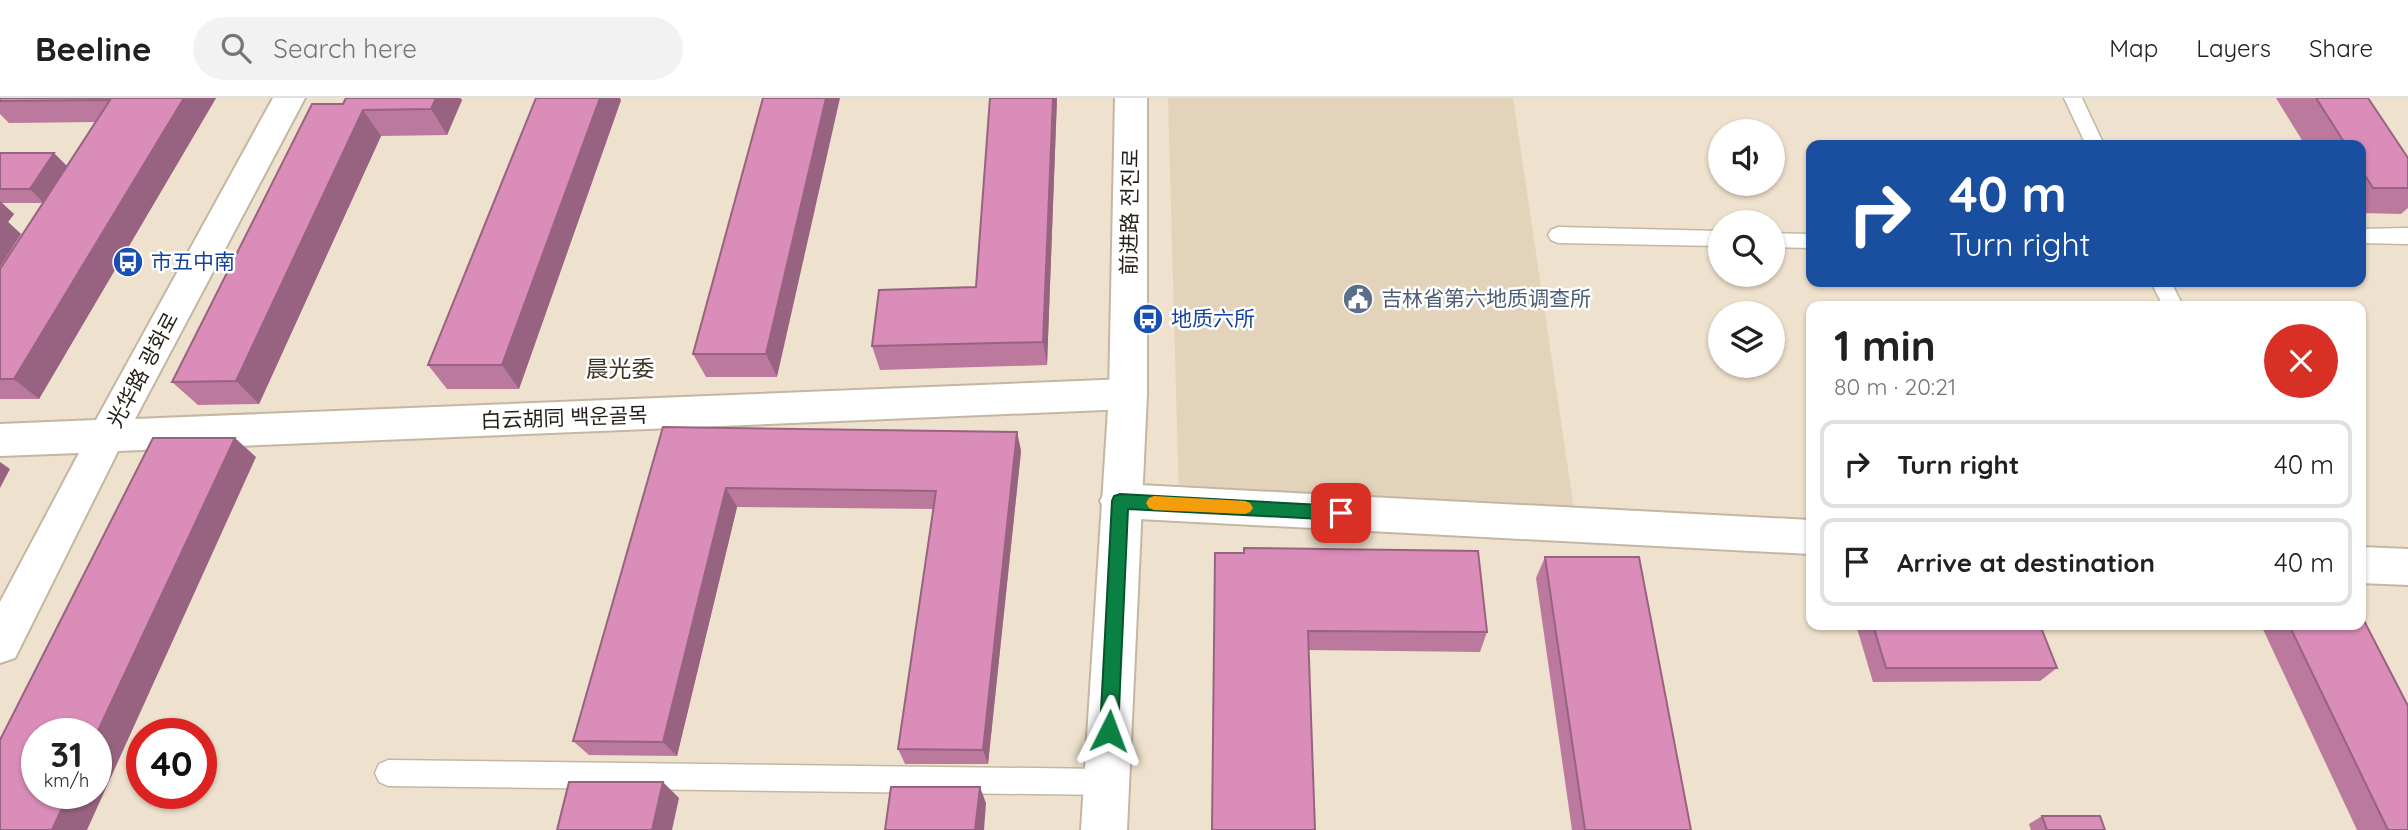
<!DOCTYPE html>
<meta charset="utf-8">
<style>
body{margin:0;font-family:Quicksand,"Noto Sans SC","Noto Sans KR",sans-serif;background:#f2f2f2;color:#202124;height:100vh;display:flex;flex-direction:column;font-size:26px;white-space:nowrap}
*{box-sizing:border-box;margin:0}
p{font-size:23px;color:#757577}
.icon{flex:none;width:38px;height:38px;fill:none;stroke:currentColor;stroke-width:2;stroke-linecap:round;stroke-linejoin:round}
.map{position:relative;flex:1;overflow:hidden}
.panel{position:absolute;left:1806px;top:203px;width:560px;height:329px;display:flex;flex-direction:column;background:#fff;border-radius:14px;box-shadow:0 2px 5px #0004}
.panel>*{flex:none}
.banner{position:absolute;left:1806px;top:42px;width:560px;height:147px;border-radius:14px;box-shadow:0 2px 5px #0004;background:#1a4fa0;color:#fff;overflow:hidden}
.controls{position:absolute;left:1708px;top:21px;display:grid;gap:14px}
.controls a{display:grid;place-items:center;width:77px;height:77px;border-radius:50%;background:#fff;box-shadow:0 2px 5px #0004;font-size:35px}
.speed{position:absolute;left:21px;top:620px;display:flex;gap:14px;font-size:35px;font-weight:700;text-align:center}
.speed>*{display:grid;place-content:center;width:91px;height:91px;border-radius:50%;background:#fff;box-shadow:0 2px 5px #0004;line-height:1}
.speed small{font-size:18px;font-weight:400}
.speed .limit{border:10px solid #d22;background:#fff;color:#111}
.pin{position:absolute;display:grid;place-items:center;width:60px;height:60px;color:#fff;margin:-30px;border-radius:14px;box-shadow:0 4px 10px #0006}
.me{position:absolute;width:77px;margin:-38px;rotate:3deg;stroke-linejoin:round;filter:drop-shadow(0 0 5px #0008)}
.turn{display:flex;align-items:center;gap:24px;height:147px;padding:0 28px;font-size:32px}
.turn .icon{width:91px;height:91px;stroke-width:2.5}
.turn b{display:block;font-size:49px;line-height:60px}
.round{display:grid;place-items:center;flex:none;width:74px;height:74px;border-radius:37px;background:#f2f2f2}
.head{display:flex;align-items:center;justify-content:space-between;height:119px;padding:0 28px}
h1{font-size:42px;font-weight:800;line-height:52px}
ul{padding:0;list-style:none}
li{display:flex;align-items:center;gap:21px;height:88px;margin:0 14px 10px;padding:0 14px;border:4px solid #e0e0e0;border-radius:14px}
li div{flex:1}
li b{display:block;font-size:26px}
li em{font-style:normal}
header{display:flex;align-items:center;gap:42px;box-sizing:border-box;height:98px;padding:0 35px;background:#fff;border-bottom:2px solid #e0e0e0}
header strong{font-size:33px}
nav{display:flex;gap:38px;margin-inline-start:auto;font-size:24px}
.search{width:490px;height:63px;background:#f2f2f2;display:flex;align-items:center;gap:18px;box-sizing:border-box;padding:0 24px;border-radius:38px;color:#757577;font-size:26px}
.map>svg:first-child{display:block}
</style>
<header>
<strong>Beeline</strong>
<div class="search"><svg class="icon" aria-label="search" viewBox="0 0 24 24"><circle cx="10" cy="10" r="6"/><path d="M15 15l6 6"/></svg>Search here</div>
<nav><a>Map</a><a>Layers</a><a>Share</a></nav>
</header>
<div class="map">
<svg width="2408" height="732" viewBox="0 0 2408 732">
<rect width="100%" height="100%" fill="#eee1cd"/>
<polygon fill="#e3d3ba" points="1168,0 1513,0 1575,418 1179,401"/>
<g fill="none" stroke-linecap="round" stroke-linejoin="round">
<g stroke="#c3b7a4" stroke-width="3">
<g id="service">
<polygon points="2064,0 2082,0 2104,47 2086,47"/>
<polygon points="1558,129 1720,133 1720,148 1558,145 1551,142 1548,137 1551,132"/>
<polygon points="2408,130 2408,146 2361,145 2361,131"/>
<polygon points="1773,135 1811,136 1811,150 1773,149"/>
<polygon points="2151,184 2171,184 2183,208 2163,208"/>
<polygon points="388,662 1106,671 1115,675 1119,684 1115,693 1106,697 388,688 379,684 375,675 379,666"/>
</g>
</g>
<g stroke="#c3b7a4" stroke-width="4">
<g id="minor">
<polygon points="273,0 305,0 135,321 1128,281 1141,285 1147,296 1141,307 1128,311 118,353 15,560 0,565 0,504 79,355 0,358 0,326 96,322"/>
<polygon points="1120,386 1811,422 1811,456 1120,420 1106,415 1100,403 1106,391"/>
<polygon points="2361,449 2408,451 2408,487 2361,485"/>
</g>
</g>
<g stroke="#c3b7a4" stroke-width="4">
<polygon id="tertiary" points="1115,0 1147,0 1147,296 1127,732 1081,732 1109,296"/>
</g>
<use href="#service" fill="#fff" fill-rule="evenodd"/>
<use href="#minor" fill="#fff" fill-rule="evenodd"/>
<use href="#tertiary" fill="#fff" fill-rule="evenodd"/>
</g>
<g fill="#bb799e">
<polygon points="0,0 216,0 39,301 0,301 0,171 43,105 1,105 14,116 8,124 21,136 0,169 0,55 67,68 95,24 9,25 0,16"/>
<polygon points="346,0 460,0 462,2 447,37 381,38 259,306 198,307 172,284"/>
<polygon points="763,0 777,279 706,279 693,256"/>
<polygon points="990,0 1057,0 1047,267 880,272 872,248 976,189"/>
<polygon points="2276,0 2368,0 2408,60 2408,110 2401,116 2361,115 2361,47 2305,47"/>
<polygon points="621,2 519,291 447,291 428,267"/>
<polygon points="663,329 1017,334 1021,353 988,666 905,666 898,651 933,411 737,409 677,658 589,657 573,643"/>
<polygon points="1215,455 1487,534 1480,554 1308,552"/>
<polygon points="1545,459 1691,732 1572,732 1536,480"/>
<polygon points="1856,527 2040,527 2057,570 2040,583 1873,584"/>
<polygon points="2261,527 2361,527 2408,732 2357,732"/>
<polygon points="2042,718 2105,732 2031,732 2029,726"/>
</g>
<g fill="#986381">
<polygon points="184,0 216,0 39,301 14,281"/>
<polygon points="436,0 460,0 462,2 447,37 431,11"/>
<polygon points="600,0 620,0 621,2 519,291 502,267"/>
<polygon points="826,0 840,0 777,279 766,256"/>
<polygon points="1053,0 1057,0 1047,267 1043,244"/>
<polygon points="363,12 381,38 259,306 236,283"/>
<polygon points="54,55 68,69 44,105 30,91"/>
<polygon points="0,103 14,116 8,124 21,136 0,169"/>
<polygon points="1017,334 1021,353 988,666 983,652"/>
<polygon points="235,340 256,359 87,732 52,732 69,695 96,695 96,637"/>
<polygon points="0,364 10,371 0,390"/>
<polygon points="726,390 737,409 677,658 663,644"/>
<polygon points="663,684 679,700 672,732 652,732"/>
<polygon points="980,689 986,705 984,732 975,732"/>
</g>
<g fill="#d98db8" stroke="#986381" stroke-width="2">
<polygon points="0,0 184,0 14,281 0,281 0,171 110,2 0,3"/>
<polygon points="346,0 436,0 431,11 363,12 236,283 172,284 312,6 343,6"/>
<polygon points="536,0 600,0 502,267 428,267"/>
<polygon points="763,0 826,0 766,256 693,256"/>
<polygon points="990,0 1053,0 1043,244 872,248 879,192 976,189"/>
<polygon points="2316,0 2368,0 2408,60 2408,90 2373,90 2361,71 2361,47 2346,47"/>
<polygon points="0,55 54,55 30,91 0,91"/>
<polygon points="663,329 1017,334 983,652 898,651 936,393 726,390 663,644 573,643"/>
<polygon points="153,340 235,340 96,637 96,635 37,635 37,695 69,695 52,732 0,732 0,642"/>
<polygon points="1244,450 1478,453 1487,534 1308,533 1315,732 1212,732 1215,455 1244,455"/>
<polygon points="1545,459 1639,459 1691,732 1585,732"/>
<polygon points="2361,517 2408,608 2408,732 2388,732 2289,527 2361,527"/>
<polygon points="1873,527 2040,527 2057,570 1886,570"/>
<polygon points="569,684 663,684 652,732 557,732"/>
<polygon points="891,689 980,689 975,732 885,732"/>
<polygon points="2042,718 2100,718 2105,732 2047,732"/>
</g>
<polygon fill="#0b8043" stroke="#07532c" stroke-width="2" points="1120,396 1341,408 1347,410 1349,415 1347,420 1341,422 1128,411 1118,633 1115,639 1109,642 1102,639 1100,633 1112,403 1114,398"/>
<polygon fill="#f59e0b" points="1154,398 1245,403 1250,405 1253,410 1250,414 1245,416 1154,412 1149,410 1146,405 1149,400"/>
<defs>
<g id="bus-disc" transform="scale(1.575)"><circle r="9.5" fill="#1a4fb4" stroke="#fff"/><path d="M-5-6H5V4H4V6H2V4H-2V6H-4V4H-5ZM-3.5-4V0h7V-4ZM-3.5 1.2v1.5H-2V1.2ZM2 1.2v1.5H3.5V1.2Z" fill="#fff"/></g>
<g id="civic-disc" transform="scale(1.575)"><circle r="9.5" fill="#5c6f8a" stroke="#fff"/><path d="M-.6-6.5H3V-4.5H.6V-3L4-1V1h2V6H-6V1h2V-1L-.6-3ZM-1.2 2.5V6h2.4V2.5Z" fill="#fff"/></g>
</defs>
<g fill-rule="evenodd">
<use href="#bus-disc" x="128" y="164"/>
<use href="#civic-disc" x="1358" y="201"/>
<use href="#bus-disc" x="1148" y="221"/>
</g>
<g text-anchor="middle" stroke-width="5" stroke-linejoin="round" paint-order="stroke">
<g font-size="21" fill="#231e17" stroke="#fff">
<text transform="translate(1130 114) rotate(-89)" y="7">前进路 전진로</text>
<text transform="translate(143 272) rotate(-62)" y="7">光华路 광화로</text>
<text transform="translate(564 320) rotate(-2)" y="7">白云胡同 백운골목</text>
</g>
<g font-size="21" fill="#164399" stroke="#fff" text-anchor="start">
<text x="151" y="171">市五中南</text>
<text x="1171" y="228">地质六所</text>
</g>
<g font-size="21" fill="#4e5e75" stroke="#fff" text-anchor="start">
<text x="1381" y="208">吉林省第六地质调查所</text>
</g>
<g font-size="23" fill="#403627" stroke="#fff">
<text x="620" y="279">晨光委</text>
</g>
</g>
</svg>
<div class="controls">
<a><svg class="icon" aria-label="sound" viewBox="0 0 24 24"><path d="M4 9h4l5-4v14l-5-4H4zM17 9q2 3 0 6"/></svg></a>
<a><svg class="icon" aria-label="search" viewBox="0 0 24 24"><circle cx="10" cy="10" r="6"/><path d="M15 15l6 6"/></svg></a>
<a><svg class="icon" aria-label="layers" viewBox="0 0 24 24"><path d="M12 4l9 5-9 5-9-5zM3 14l9 5 9-5"/></svg></a>
</div>
<div class="speed"><div>31<small>km/h</small></div><div class="limit">40</div></div>
<div class="pin" style="left:1341px;top:415px;background:#d93025"><svg class="icon" aria-label="arrive" viewBox="0 0 24 24"><path d="M6 21V4h12l-3 4 3 4H6"/></svg></div>
<svg class="me" style="left:1109px;top:633px" viewBox="-20 -20 40 40"><path d="M0-17L14 15 0 8-14 15z" fill="#0b8043" stroke="#fff" stroke-width="4"/></svg>
<div class="banner">
<div class="turn"><svg class="icon" aria-label="right" viewBox="0 0 24 24"><path d="M7 20v-9h11M14 6l5 5-5 5"/></svg><div><b>40 m</b>Turn right</div></div>
</div>
<section class="panel">
<div class="head"><div><h1>1 min</h1><p>80 m · 20:21</p></div><a class="round" style="background:#d93025;color:#fff"><svg class="icon" aria-label="close" viewBox="0 0 24 24"><path d="M6 6l12 12M18 6L6 18"/></svg></a></div>
<ul>
<li><svg class="icon" aria-label="right" viewBox="0 0 24 24"><path d="M7 20v-9h11M14 6l5 5-5 5"/></svg><div><b>Turn right</b></div><em>40 m</em></li>
<li><svg class="icon" aria-label="arrive" viewBox="0 0 24 24"><path d="M6 21V4h12l-3 4 3 4H6"/></svg><div><b>Arrive at destination</b></div><em>40 m</em></li>
</ul>
</section>
</div>
